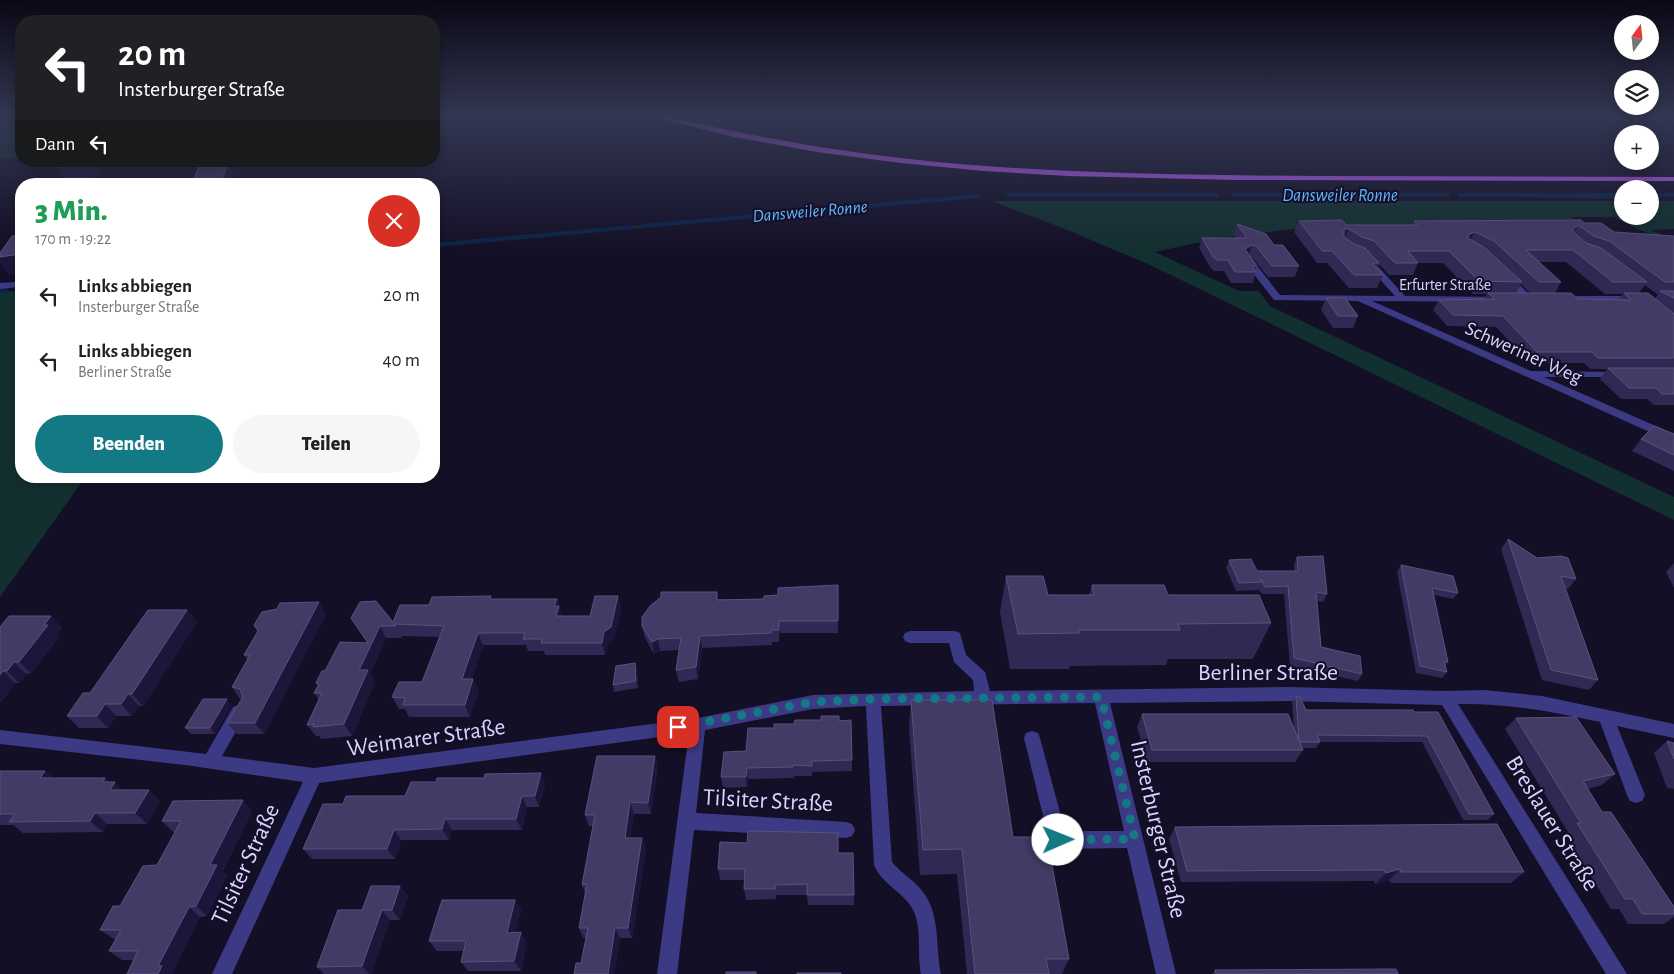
<!DOCTYPE html>
<html lang="de">
<meta charset="utf-8">
<style>
body{margin:0;font-family:"Alegreya Sans",sans-serif;background:#f6f6f6;color:#222;height:100vh;display:flex;flex-direction:column;font-size:19px;white-space:nowrap}
*{box-sizing:border-box;margin:0}
p{font-size:16px;color:#767676}
.icon{flex:none;width:28px;height:28px;fill:none;stroke:currentColor;stroke-width:2;stroke-linecap:round;stroke-linejoin:round}
.map{position:relative;flex:1;overflow:hidden}
.details{position:absolute;left:15px;top:178px;width:425px;height:305px;display:flex;flex-direction:column;background:#fff;border-radius:20px;box-shadow:0 2px 12px #0003}
.details>*{flex:none}
.guide{position:absolute;left:15px;top:15px;width:425px;height:152px;border-radius:20px;box-shadow:0 2px 12px #0003;background:#202124;color:#fff;overflow:hidden}
.needle{width:32px;rotate:15deg}
.buttons{position:absolute;left:1614px;top:15px;display:grid;gap:10px}
.buttons a{display:grid;place-items:center;width:45px;height:45px;border-radius:50%;background:#fff;box-shadow:0 2px 12px #0003;font-size:25px}
.pin{position:absolute;display:grid;place-items:center;width:42px;height:42px;color:#fff;margin:-21px;border-radius:10px;box-shadow:0 2px 8px #0006}
.me{position:absolute;width:55px;margin:-28px;rotate:89deg;stroke-linejoin:round;filter:drop-shadow(0 0 4px #0008)}
.turn{display:flex;align-items:center;gap:18px;height:105px;padding:0 20px;font-size:22px}
.turn .icon{width:65px;height:65px;stroke-width:2.5}
.turn b{display:block;font-size:35px;line-height:42px}
.then{display:flex;align-items:center;height:48px;padding:0 20px;background:#0003;gap:10px;font-size:19px}
.round{display:grid;place-items:center;flex:none;width:52px;height:52px;border-radius:26px;background:#f6f6f6}
.summary{display:flex;align-items:center;justify-content:space-between;height:85px;padding:0 20px}
h1{font-size:30px;font-weight:800;line-height:38px;color:#1e9e55}
.primary-button{display:flex;gap:10px;margin-top:auto;padding:10px 20px}
.primary-button a{flex:1;height:58px;border-radius:30px;background:#137a85;color:#fff;font-size:20px;font-weight:800;line-height:58px;text-align:center}
.primary-button a+a{background:#f6f6f6;color:#222}
ul{padding:0;list-style:none}
li{display:flex;align-items:center;gap:15px;height:65px;padding:0 20px}
li div{flex:1}
li b{display:block;font-size:19px}
li em{font-style:normal}
.map>svg:first-child{display:block}
</style>
<div class="map">
<svg width="1674" height="974" viewBox="0 0 1674 974">
<rect width="100%" height="100%" fill="#130f26"/>
<g fill="#12302f">
<polygon points="0,115 21,115 21,157 0,159"/>
<polygon points="1004,193 1217,194 1219,197 1016,197"/>
<polygon points="1232,193 1447,194 1448,195 1444,197 1234,197"/>
<polygon points="1457,194 1622,194 1622,198 1469,197"/>
<polygon points="975,195 982,197 434,247 434,244"/>
<polygon points="992,201 1622,201 1622,216 1650,216 1650,201 1674,201 1674,229 1651,230 1674,240 1674,246 1613,217 1570,217 1590,229 1292,229 1220,238 1155,252 1239,291 1259,291 1270,306 1674,497 1674,520 1148,264 1065,229"/>
<polygon points="6,288 6,292 21,290 21,476 86,476 0,597 0,289"/>
</g>
<g fill="none" stroke-linecap="round" stroke-linejoin="round">
<g stroke="#0c2248" stroke-width="4">
<polyline points="1009,195 1217,195"/>
<polyline points="1233,195 1448,195"/>
<polyline points="1460,195 1622,195"/>
<polyline points="1650,195 1674,195"/>
<polyline points="643,226 978,196"/>
<polyline points="434,245 633,227"/>
</g>
<polyline stroke="#0c2248" stroke-width="5" points="0,290 6,290"/>
<g fill="#3d3a85" fill-rule="evenodd">
<polygon points="1248,257 1251,258 1280,295 1395,296 1366,264 1371,261 1374,262 1405,296 1505,297 1505,301 1502,302 1372,301 1531,371 1625,372 1626,374 1625,376 1621,377 1544,377 1674,434 1674,443 1358,301 1274,300 1243,260"/>
<polygon points="1506,274 1509,275 1532,297 1532,301 1526,301 1503,279 1501,277"/>
<polygon points="15,282 18,283 18,287 0,289 0,283"/>
<polygon points="1562,296 1637,296 1642,299 1637,302 1559,301 1559,297"/>
<path d="M910,631H955L960,633L966,655L985,672L990,691L1287,687L1446,691L1484,690L1542,696L1674,724V738L1617,726L1645,795L1642,801L1636,803L1630,801L1627,795L1600,722C1553,712 1507,703 1458,704L1627,974H1606L1442,705L1287,701L1110,703L1176,974H1156L1127,848L1058,849L1052,846L1049,840L1024,738L1026,733L1032,731L1038,733L1040,738L1065,831H1124L1095,703L881,706L892,862C901,873 914,880 923,892C941,916 935,946 941,974H921C917,954 922,931 914,912C906,893 882,885 874,865L866,706L813,709L705,730L696,813L846,822L852,824L855,830L852,836L846,838L694,830L677,974H657L689,733L319,783L232,974H212L303,782L185,765L0,744V730L206,754L233,707L239,705L245,707L247,712L222,756L314,768L698,718L813,695L974,691L973,680L954,662L949,643H910L905,641L903,637L905,633Z"/>
</g>
<path fill="#c25bff" fill-rule="evenodd" d="M646,115H659C739,133 819,149 901,158C1040,174 1180,175 1320,176C1438,176 1556,177 1674,177V181L1237,180L1068,176L984,171L901,163L817,152L734,137Z"/>
</g>
<g fill="#312854" fill-rule="evenodd">
<path d="M1299,221L1346,225H1412L1414,221L1584,223L1614,232L1674,236V405H1654L1647,399H1621L1600,379L1607,369H1590L1584,363H1530L1496,327L1447,326L1433,310L1439,300L1484,299L1487,294H1473L1443,263H1418L1413,275H1389L1379,264L1377,268L1383,275L1377,288H1349L1327,263H1317L1294,232ZM1539,262H1566L1605,294H1623L1619,299H1578L1555,293L1561,282ZM1521,284L1530,293H1516ZM1645,285L1657,294H1658L1655,299L1639,293Z"/>
<polygon points="1237,224 1274,245 1299,266 1295,277 1268,277 1252,257 1250,256 1257,266 1253,283 1231,283 1224,271 1214,271 1210,267 1199,248 1202,238 1236,238 1234,234"/>
<polygon points="1326,298 1358,316 1353,328 1333,328 1321,310"/>
<polygon points="1674,434 1674,471 1632,451 1641,439"/>
<polygon points="1508,539 1537,558 1576,579 1568,589 1565,589 1598,680 1589,690 1542,680 1501,549"/>
<polygon points="1297,557 1327,594 1323,602 1317,601 1321,647 1362,674 1358,681 1290,666 1284,594 1262,594 1259,590 1236,591 1226,568 1229,560 1257,571 1294,571 1294,565"/>
<polygon points="1674,563 1674,588 1666,572"/>
<polygon points="1401,565 1458,593 1453,599 1434,595 1448,662 1445,666 1447,672 1442,678 1416,673 1397,572"/>
<polygon points="1006,576 1048,595 1089,595 1092,585 1168,595 1271,623 1253,659 1168,659 1166,665 1070,666 1069,669 1010,669 1000,612"/>
<polygon points="838,585 838,633 780,633 779,642 772,642 772,645 702,648 698,679 679,682 676,670 679,650 660,651 654,654 645,638 642,626 718,599 764,599 778,595"/>
<polygon points="618,596 621,609 614,639 608,644 605,655 545,655 544,651 528,651 526,645 483,645 472,679 479,691 470,717 409,717 405,709 399,709 392,697 422,682 439,637 401,636 402,638 386,638 370,674 375,682 352,736 321,739 319,736 316,736 307,725 319,700 314,693 318,685 316,683 325,671 367,642 351,618 393,622 429,605 492,599 557,599 562,616 590,616"/>
<polygon points="187,610 197,622 143,706 139,706 132,716 116,716 108,728 79,728 67,716 90,693"/>
<polygon points="326,614 264,734 237,734 227,723 242,699 240,699 232,687 248,660 244,655"/>
<polygon points="51,616 62,628 57,635 59,637 31,673 26,674 19,683 15,683 1,702 0,702 0,627"/>
<polygon points="635,663 637,669 638,688 614,692 613,685"/>
<polygon points="1296,697 1306,710 1413,710 1494,814 1488,820 1463,820 1422,742 1320,742 1316,748 1302,748 1303,750 1295,762 1147,762 1137,727 1142,714 1294,729 1292,703"/>
<polygon points="911,700 1013,837 1069,959 1062,974 967,974 957,874 920,875 909,728"/>
<polygon points="232,705 215,734 191,734 185,728"/>
<polygon points="1516,718 1615,774 1602,785 1588,789 1602,812 1674,907 1674,917 1664,924 1628,924 1619,909 1611,909 1565,834 1568,832 1505,729"/>
<polygon points="839,721 852,760 852,771 812,772 812,776 794,776 794,778 748,779 747,787 723,788 721,777 746,751 774,728 794,724"/>
<polygon points="1667,741 1674,743 1674,789 1667,788 1654,753"/>
<polygon points="655,756 658,767 651,814 634,814 630,838 642,838 646,849 632,938 620,938 614,974 574,974 581,963 586,938 583,938 579,928 585,893 582,885 593,826 589,826 585,815"/>
<polygon points="0,771 45,771 53,778 105,778 109,782 123,790 160,801 147,824 107,824 103,832 23,833 13,825 0,825"/>
<polygon points="545,784 539,807 527,807 522,830 452,830 449,840 401,840 395,859 312,859 303,849 343,804 405,796"/>
<polygon points="252,811 223,871 227,876 207,916 200,917 172,973 134,960 122,960 109,951 116,939 114,939 100,930 120,906 157,865 175,832 173,832 162,821"/>
<polygon points="1175,827 1524,872 1511,883 1391,883 1389,880 1375,884 1374,881 1181,882 1169,839"/>
<polygon points="838,853 854,895 854,905 808,905 807,895 776,895 776,899 746,900 744,889 745,880 720,880 718,869"/>
<polygon points="400,886 408,896 400,920 390,920 371,974 324,974 317,967 362,910"/>
<polygon points="515,900 521,910 515,933 527,942 521,971 468,971 461,962 463,951 437,951 429,941"/>
<polygon points="1215,970 1398,974 1212,974"/>
</g>
<g fill="#1d163a">
<polygon points="87,161 104,161 93,179 66,182 57,167"/>
<polygon points="229,162 234,172 229,184 220,184"/>
<polygon points="1578,225 1571,237 1573,229"/>
<polygon points="1344,229 1349,229 1344,240 1339,241"/>
<polygon points="1475,232 1469,244 1462,247 1468,235"/>
<polygon points="1252,245 1249,255 1245,249"/>
<polygon points="21,254 21,273 9,275 0,263 0,257"/>
<polygon points="618,596 621,609 614,639 608,644 605,655 602,643 604,632"/>
<polygon points="557,599 559,606 563,619 556,616 554,606"/>
<polygon points="319,602 326,614 264,734 255,723"/>
<polygon points="187,610 197,622 143,706 132,694"/>
<polygon points="51,616 62,628 57,635 59,637 31,673 19,662"/>
<polygon points="779,621 780,633 779,642"/>
<polygon points="380,626 386,638 370,674 375,682 352,736 344,724 359,670"/>
<polygon points="478,633 483,645 468,691 462,679"/>
<polygon points="700,636 702,648 698,679 696,667"/>
<polygon points="658,639 660,651 654,654 652,642"/>
<polygon points="14,662 26,674 19,683 7,671"/>
<polygon points="635,663 637,669 638,688 636,681"/>
<polygon points="3,671 15,683 1,702 0,701 0,675"/>
<polygon points="473,679 479,691 470,717 465,705"/>
<polygon points="128,694 139,706 132,716 121,704"/>
<polygon points="227,699 232,705 215,734 210,728"/>
<polygon points="105,704 116,716 108,728 97,716"/>
<polygon points="655,756 658,767 651,814 648,803"/>
<polygon points="747,768 748,779 747,787 746,777"/>
<polygon points="45,771 57,782 40,778"/>
<polygon points="541,773 545,784 539,807 535,796"/>
<polygon points="105,778 113,785 115,782 126,793 122,801 103,782"/>
<polygon points="149,790 160,801 147,824 135,813"/>
<polygon points="522,796 527,807 522,830 516,819"/>
<polygon points="243,800 252,811 223,871 227,876 207,916 196,906 210,865"/>
<polygon points="630,802 634,814 628,849 625,838"/>
<polygon points="95,813 107,824 103,832 90,821"/>
<polygon points="445,819 452,830 449,840 442,829"/>
<polygon points="394,830 401,840 395,859 387,849"/>
<polygon points="642,838 646,849 632,938 628,928"/>
<polygon points="1400,869 1389,880 1375,884 1386,873"/>
<polygon points="400,886 408,896 400,920 392,910"/>
<polygon points="515,900 521,910 513,943 507,933"/>
<polygon points="189,907 200,917 172,973 173,974 158,974 158,966"/>
<polygon points="382,910 390,920 371,974 369,974 362,966"/>
<polygon points="615,928 620,938 614,974 608,974"/>
<polygon points="521,932 527,942 521,971 514,961"/>
</g>
<g fill="#433a66" stroke="#5a527e">
<polygon points="62,161 87,161 85,164 57,167"/>
<polygon points="229,162 220,184 191,184 200,165"/>
<polygon points="1342,220 1346,225 1418,225 1414,221 1581,220 1584,223 1601,223 1614,232 1674,236 1674,282 1665,282 1609,241 1594,236 1578,225 1573,229 1573,232 1586,243 1601,248 1647,282 1613,282 1573,250 1526,250 1561,282 1539,282 1494,241 1475,232 1468,235 1468,238 1485,248 1522,282 1479,281 1449,251 1408,251 1418,263 1395,263 1374,241 1362,237 1349,229 1344,229 1344,237 1354,244 1365,248 1379,263 1372,263 1383,275 1354,275 1332,251 1322,251 1299,221"/>
<polygon points="1237,224 1266,234 1274,245 1283,245 1299,266 1272,266 1256,246 1252,245 1245,249 1257,266 1252,266 1256,272 1235,272 1228,260 1218,260 1213,257 1202,238 1247,238"/>
<polygon points="21,235 21,254 0,257 0,253 12,236"/>
<polygon points="1660,291 1674,291 1674,298"/>
<polygon points="1488,293 1571,293 1578,299 1631,300 1624,293 1648,293 1674,314 1674,358 1598,358 1592,352 1537,352 1503,316 1453,315 1439,300 1495,299"/>
<polygon points="1326,298 1345,298 1358,316 1338,316"/>
<polygon points="1608,368 1674,368 1674,394 1662,394 1656,388 1629,388"/>
<polygon points="1654,426 1674,434 1674,455 1641,439"/>
<polygon points="1508,539 1537,558 1561,556 1568,558 1576,579 1561,576 1598,680 1551,670"/>
<polygon points="1323,556 1327,594 1316,592 1321,647 1360,656 1362,674 1294,658 1288,586 1265,587 1261,579 1263,582 1239,583 1229,560 1251,559 1257,571 1298,571 1297,557"/>
<polygon points="1401,565 1453,576 1458,593 1432,588 1448,662 1444,661 1447,672 1420,666"/>
<polygon points="1006,576 1043,576 1048,595 1094,595 1092,585 1164,585 1168,595 1259,595 1271,623 1178,624 1180,630 1079,630 1079,633 1018,634"/>
<polygon points="838,585 838,621 779,621 779,630 771,630 771,633 700,636 696,667 676,670 681,638 658,639 652,642 642,626 642,617 650,606 661,597 661,592 717,592 717,600 764,599 764,596 778,595 778,588"/>
<polygon points="491,596 490,599 557,599 554,606 559,606 556,616 590,616 595,596 618,596 611,627 604,632 602,643 541,643 542,639 523,639 525,633 478,633 462,679 473,679 465,705 403,705 405,698 392,697 399,682 422,682 444,626 394,624 396,626 380,626 359,670 368,670 344,724 313,727 314,724 307,725 322,693 314,693 319,684 316,683 322,671 325,671 340,642 368,643 351,618 360,602 376,601 393,622 400,605 429,605 432,597"/>
<polygon points="319,602 255,723 227,723 243,697 240,689 232,687 250,655 244,655 258,631 254,625 262,612 277,609 280,603"/>
<polygon points="148,610 187,610 132,694 128,694 121,704 105,704 97,716 67,716 83,693 90,693"/>
<polygon points="9,616 51,616 44,625 48,625 19,662 14,662 7,671 3,671 0,675 0,627"/>
<polygon points="635,663 636,681 613,685 616,666"/>
<polygon points="1296,697 1300,697 1306,710 1413,710 1415,712 1438,712 1494,814 1469,814 1427,736 1317,735 1320,742 1299,742"/>
<polygon points="203,699 227,699 210,728 185,728"/>
<polygon points="911,700 992,700 1013,837 1047,837 1069,959 1046,959 1049,974 975,974 962,849 923,850"/>
<polygon points="1142,714 1288,714 1303,750 1152,750"/>
<polygon points="821,716 839,716 839,721 851,720 852,760 812,761 812,766 793,765 793,767 747,768 746,777 721,777 724,752 746,751 748,728 774,728 774,724 794,724 795,720 821,720"/>
<polygon points="1576,717 1615,774 1583,781 1602,812 1611,812 1674,907 1674,914 1642,914 1633,899 1625,899 1577,823 1581,823 1516,718"/>
<polygon points="1667,741 1674,743 1674,759"/>
<polygon points="597,756 655,756 648,803 630,802 625,838 642,838 628,928 615,928 608,974 574,974 576,963 581,963 588,928 579,928 587,884 582,885 595,815 585,815"/>
<polygon points="0,771 45,771 40,778 105,778 103,782 115,782 110,790 149,790 135,813 95,813 90,821 9,822 15,814 0,814"/>
<polygon points="541,773 535,796 522,796 516,819 445,819 442,829 394,830 387,849 303,849 323,804 343,804 346,796 405,796 411,782 436,782 437,778 484,778 485,774"/>
<polygon points="243,800 210,865 217,865 196,906 189,907 158,966 162,966 158,974 127,974 138,951 109,951 121,930 100,930 113,906 120,906 143,866 157,865 181,821 162,821 173,801"/>
<polygon points="1497,824 1524,872 1401,872 1400,869 1386,873 1384,870 1187,871 1175,827"/>
<polygon points="748,831 838,833 838,853 853,853 854,895 807,895 807,884 775,885 775,889 744,889 745,869 718,869 720,842 747,843"/>
<polygon points="371,886 400,886 392,910 382,910 362,966 317,967 338,910 362,910"/>
<polygon points="442,900 515,900 507,933 521,932 514,961 461,962 466,941 429,941"/>
<polygon points="1396,969 1398,974 1216,974 1215,970"/>
<rect x="726" y="972" width="30" height="2"/>
<rect x="797" y="973" width="44" height="1"/>
</g>
<linearGradient id="sky" x2="0" y2="1"><stop stop-color="#0a0815"/><stop offset="0.46" stop-color="#333752"/><stop offset="1" stop-color="#333752" stop-opacity="0"/></linearGradient>
<rect width="1674" height="251" fill="url(#sky)"/>
<g fill="none" stroke-linecap="round" stroke-linejoin="round">
<polyline stroke="#137a85" stroke-width="9" stroke-dasharray="0 16.2" points="678,727 813,702 873,699 1101,697 1135,839 1058,840"/>
</g>
<g text-anchor="middle" stroke-width="4" stroke-linejoin="round" paint-order="stroke">
<g font-size="16" fill="#d9d4ff" stroke="#130f26">
<text x="1445" y="290">Erfurter Straße</text>
</g>
<g font-size="18" font-style="italic" fill="#62b6ff" stroke="#130f26">
<text x="1340" y="201">Dansweiler Ronne</text>
<text transform="translate(810 211) rotate(-5)" y="6">Dansweiler Ronne</text>
</g>
<g font-size="20" fill="#d9d4ff" stroke="#130f26">
<text transform="translate(1524 352) rotate(24)" y="7">Schweriner Weg</text>
</g>
<g font-size="24" fill="#d9d4ff" stroke="#130f26">
<text x="1268" y="680">Berliner Straße</text>
<text transform="translate(426 737) rotate(-8)" y="8">Weimarer Straße</text>
<text transform="translate(768 800) rotate(3)" y="8">Tilsiter Straße</text>
<text transform="translate(1553 823) rotate(58)" y="8">Breslauer Straße</text>
<text transform="translate(1159 829) rotate(77)" y="8">Insterburger Straße</text>
<text transform="translate(245 864) rotate(-65)" y="8">Tilsiter Straße</text>
</g>
</g>
</svg>
<div class="buttons">
<a><svg class="needle" viewBox="-14 -14 28 28"><path d="M0-13l5 13h-10z" fill="#e53935"/><path d="M0 13l5-13h-10z" fill="#767676"/></svg></a>
<a><svg class="icon" aria-label="layers" viewBox="0 0 24 24"><path d="M12 4l9 5-9 5-9-5zM3 14l9 5 9-5"/></svg></a>
<a>+</a>
<a>−</a>
</div>
<div class="pin" style="left:678px;top:727px;background:#d93025"><svg class="icon" aria-label="arrive" viewBox="0 0 24 24"><path d="M6 21V4h12l-3 4 3 4H6"/></svg></div>
<svg class="me" style="left:1058px;top:840px" viewBox="-20 -20 40 40"><circle r="19" fill="#fff"/><path d="M0-13L10 11 0 6-10 11z" fill="#137a85"/></svg>
<div class="guide">
<div class="turn"><svg class="icon" aria-label="left" viewBox="0 0 24 24"><path d="M17 20v-9H6M10 6l-5 5 5 5"/></svg><div><b>20 m</b>Insterburger Straße</div></div>
<div class="then">Dann<svg class="icon" aria-label="left" viewBox="0 0 24 24"><path d="M17 20v-9H6M10 6l-5 5 5 5"/></svg></div>
</div>
<section class="details">
<div class="summary"><div><h1>3 Min.</h1><p>170 m · 19:22</p></div><a class="round" style="background:#d93025;color:#fff"><svg class="icon" aria-label="close" viewBox="0 0 24 24"><path d="M6 6l12 12M18 6L6 18"/></svg></a></div>
<ul>
<li><svg class="icon" aria-label="left" viewBox="0 0 24 24"><path d="M17 20v-9H6M10 6l-5 5 5 5"/></svg><div><b>Links abbiegen</b><p>Insterburger Straße</p></div><em>20 m</em></li>
<li><svg class="icon" aria-label="left" viewBox="0 0 24 24"><path d="M17 20v-9H6M10 6l-5 5 5 5"/></svg><div><b>Links abbiegen</b><p>Berliner Straße</p></div><em>40 m</em></li>
</ul>
<div class="primary-button"><a>Beenden</a><a>Teilen</a></div>
</section>
</div>
